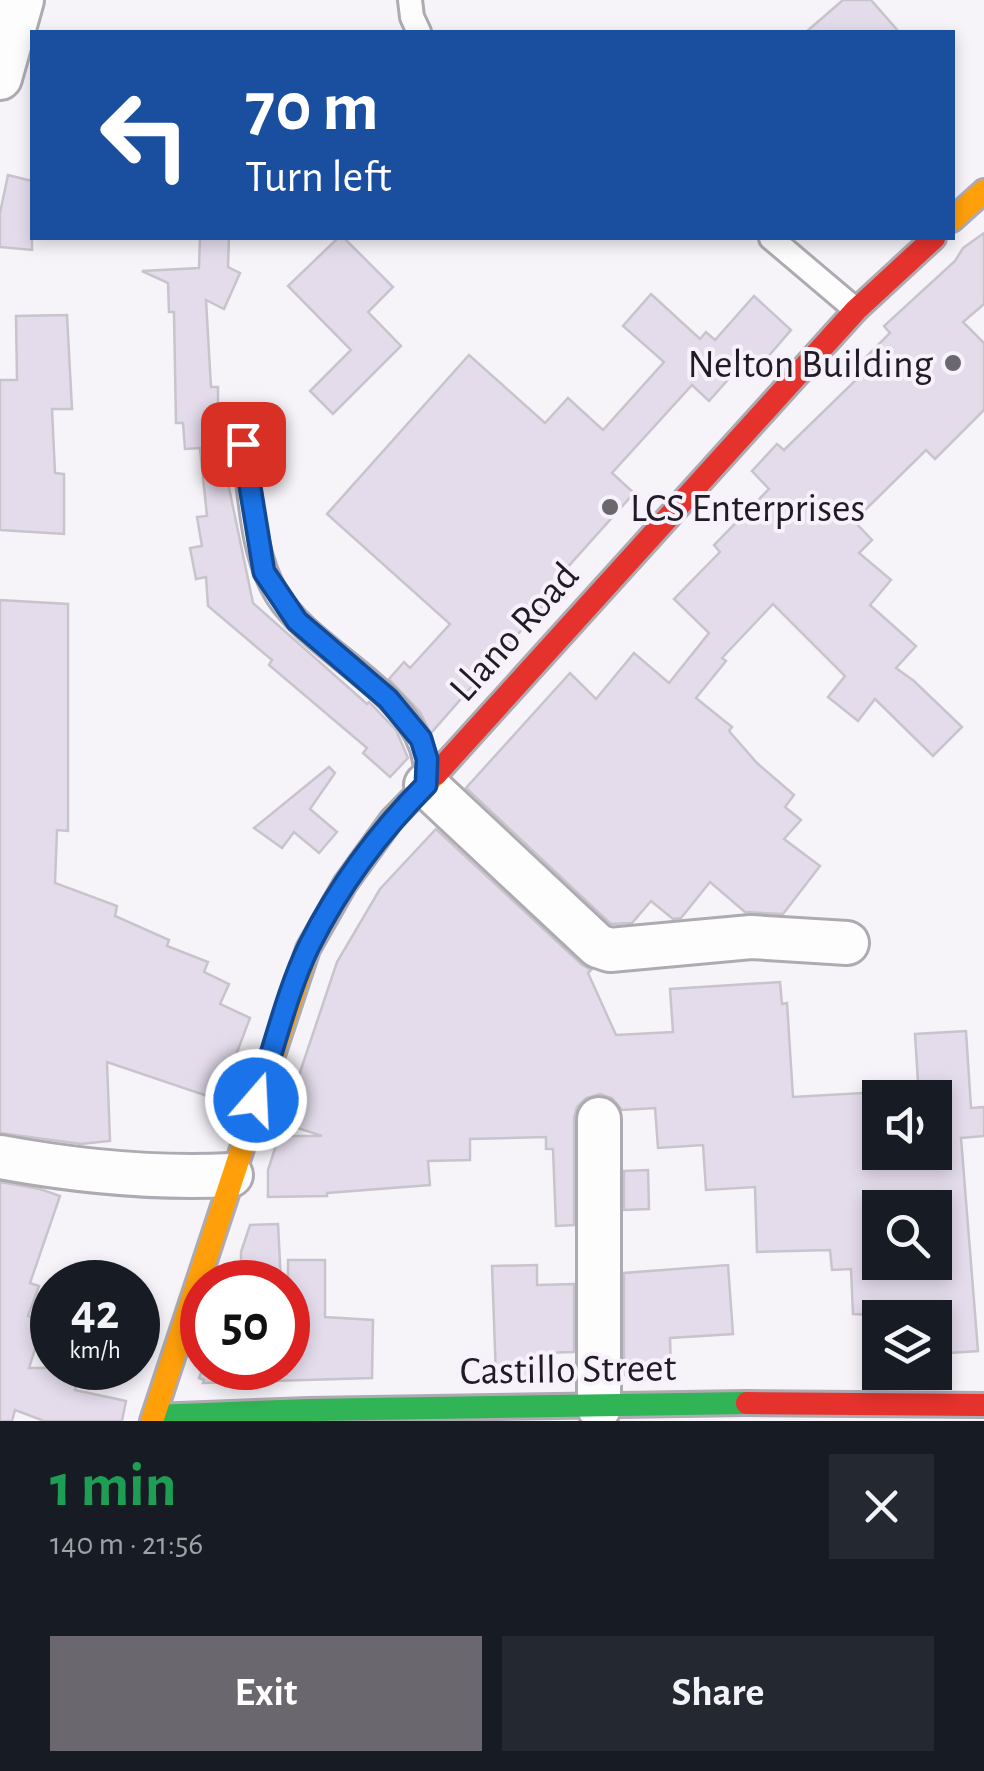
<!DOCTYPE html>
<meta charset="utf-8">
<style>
body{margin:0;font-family:"Alegreya Sans",sans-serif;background:#242831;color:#f1f3f6;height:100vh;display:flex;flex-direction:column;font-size:38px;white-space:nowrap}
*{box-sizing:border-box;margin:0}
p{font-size:32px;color:#9ea1a6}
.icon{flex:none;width:55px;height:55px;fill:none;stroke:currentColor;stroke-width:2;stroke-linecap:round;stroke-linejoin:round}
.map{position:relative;height:1421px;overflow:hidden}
.side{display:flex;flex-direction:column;background:#171b24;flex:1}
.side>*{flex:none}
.guide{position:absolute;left:30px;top:30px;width:925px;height:210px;border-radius:0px;box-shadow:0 5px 15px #0003;background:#1a4fa0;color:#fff;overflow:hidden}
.controls{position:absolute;left:862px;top:1080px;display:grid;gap:20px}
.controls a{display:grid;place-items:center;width:90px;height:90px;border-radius:0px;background:#171b24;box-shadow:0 5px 15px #0003;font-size:50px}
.speed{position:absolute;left:30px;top:1260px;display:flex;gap:20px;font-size:50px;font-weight:700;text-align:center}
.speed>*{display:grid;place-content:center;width:130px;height:130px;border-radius:50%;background:#171b24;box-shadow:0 5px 15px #0003;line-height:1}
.speed small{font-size:25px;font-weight:400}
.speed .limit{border:15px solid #d22;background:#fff;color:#111}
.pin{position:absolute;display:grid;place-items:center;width:85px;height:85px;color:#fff;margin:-42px;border-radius:20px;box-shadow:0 5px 15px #0006}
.me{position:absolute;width:110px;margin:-55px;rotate:19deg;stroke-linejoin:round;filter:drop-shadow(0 0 8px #0008)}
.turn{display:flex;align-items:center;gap:35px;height:210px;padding:0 50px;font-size:45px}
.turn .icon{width:130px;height:130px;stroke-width:2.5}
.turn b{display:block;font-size:70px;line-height:85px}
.round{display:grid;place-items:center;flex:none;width:105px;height:105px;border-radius:0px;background:#242831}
.summary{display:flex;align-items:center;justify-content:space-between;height:170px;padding:0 50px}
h1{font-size:60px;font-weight:700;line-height:75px;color:#1e9e55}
.primary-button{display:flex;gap:20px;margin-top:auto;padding:20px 50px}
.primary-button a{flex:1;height:115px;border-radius:0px;background:#6b676f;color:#fff;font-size:40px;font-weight:700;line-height:115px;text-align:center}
.primary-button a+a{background:#242831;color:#f1f3f6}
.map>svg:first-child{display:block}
</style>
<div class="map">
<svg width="984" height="1421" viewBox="0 0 984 1421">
<rect width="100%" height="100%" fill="#f6f3f9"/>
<g fill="#e4dceb" stroke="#c8c4cb" stroke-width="2.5" fill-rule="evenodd">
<polygon points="843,0 871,0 899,32 806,32"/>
<polygon points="8,175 32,181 32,250 0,247 0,213"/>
<polygon points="984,233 984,304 963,322 984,343 984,410 935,459 926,450 854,521 872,540 859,553 891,580 870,605 916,646 896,668 914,681 962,727 933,756 875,699 858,721 828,697 845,676 773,604 722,658 726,661 696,698 732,727 729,731 757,763 794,795 785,807 801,820 784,839 820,866 783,914 745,912 710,882 681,918 673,919 651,901 632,923 611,924 466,788 570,673 596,699 634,653 669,683 709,633 674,599 720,552 714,545 769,489 752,471 777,444 784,450 857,379 851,372 890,333 884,326 955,261 963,248"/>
<polygon points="200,238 229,238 228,267 240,273 224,309 206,300 211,387 218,387 218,435 253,603 367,704 369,702 396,730 408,758 390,777 363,753 367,748 269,665 272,660 208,606 206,577 196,579 190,548 202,546 197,517 207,516 200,448 185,449 183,423 176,423 174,312 169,312 168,283 142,271 199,268"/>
<polygon points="338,238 344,238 393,287 368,312 401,346 333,414 310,391 351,350 288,286"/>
<polygon points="651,294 700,339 706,332 715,340 754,296 791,330 760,366 749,356 709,401 692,385 612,473 634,493 541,597 546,602 431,733 420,712 389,679 404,662 410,668 450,624 327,514 469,355 545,423 568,398 603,430 664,362 623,326"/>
<polygon points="67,315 72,409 52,409 55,473 64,474 64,534 0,530 0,380 17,380 16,316"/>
<polygon points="0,600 68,604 68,831 57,830 55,883 117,906 115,916 169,940 167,946 208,962 204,972 229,984 220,1004 250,1018 219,1100 107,1062 110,1141 81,1144 0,1133"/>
<polygon points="329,767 335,773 310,809 337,832 319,853 294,832 282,848 254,828"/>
<path d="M436,829L581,964L591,970L588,973L616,1035L673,1032L670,989L780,982L782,1004L787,1003L793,1097L880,1092V1152H935V1098H919L915,1034L966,1031L971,1108L984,1107V1136L961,1138L978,1351L935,1354V1318L853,1314L851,1269L832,1270L830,1250L757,1252L755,1187L706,1190L703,1145L658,1148L655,1108L622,1110L612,1098L600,1094L586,1098L577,1107L574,1118V1225L556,1226L553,1149H546V1137L470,1139V1160L428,1161L430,1185L327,1193V1196L268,1197V1170L279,1136H322L283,1123L337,962L380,889ZM880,1208H935V1273L880,1276Z"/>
<polygon points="648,1170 649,1209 624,1210 624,1171"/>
<polygon points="0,1182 40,1189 60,1196 30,1283 39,1286 28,1316 44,1321 29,1368 80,1368 75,1390 126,1401 122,1421 44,1421 15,1410 12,1421 0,1421"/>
<polygon points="278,1224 281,1282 241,1282 241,1252 250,1225"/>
<polygon points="288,1260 325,1260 325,1317 373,1320 372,1378 203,1383 204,1380 199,1378 203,1368 288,1368"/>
<polygon points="537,1265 537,1285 574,1284 574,1352 539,1353 540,1377 496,1377 492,1266"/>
<polygon points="728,1265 733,1334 670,1338 671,1373 624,1375 624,1273"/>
<polygon points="138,1319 151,1324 139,1361 138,1361"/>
</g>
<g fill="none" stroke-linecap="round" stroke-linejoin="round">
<g stroke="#aeaab2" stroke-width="28">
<g id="lane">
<polyline points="410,0 412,17 419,32"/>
<polyline points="771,238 856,310"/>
<path d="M243,444C251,493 251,552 277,595C314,655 427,697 426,774"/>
</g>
</g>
<g stroke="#aeaab2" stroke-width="48">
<g id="street">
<polyline points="0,78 22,0"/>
<polyline points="426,785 598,946 610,950 751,937 847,943"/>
<polyline points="599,1119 599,1408"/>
<path d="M0,1157C76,1171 153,1179 231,1175"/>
</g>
</g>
<g stroke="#aeaab2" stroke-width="28">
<polyline id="fast" points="154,1416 309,1410 747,1403"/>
</g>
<g stroke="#aeaab2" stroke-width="28">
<g id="slow">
<polyline points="952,220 984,191"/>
<polyline points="152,1421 308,949 345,884 392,819 436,774"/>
</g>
</g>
<g stroke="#aeaab2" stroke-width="28">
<g id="jam">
<polyline points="436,774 856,310 934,238"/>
<polyline points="747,1403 984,1405"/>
</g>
</g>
<use href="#lane" stroke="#fefdfe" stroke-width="22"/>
<use href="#street" stroke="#fefdfe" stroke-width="42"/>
<use href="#fast" stroke="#30b455" stroke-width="22"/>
<use href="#slow" stroke="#ff9f0a" stroke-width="22"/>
<use href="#jam" stroke="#e5322d" stroke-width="22"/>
</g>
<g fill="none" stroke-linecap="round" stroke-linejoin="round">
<g stroke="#114b97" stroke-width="25">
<path id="route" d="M243,444L264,572L297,621L388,699L421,739L427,759L426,785C379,832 339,886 309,946C286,994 274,1050 256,1100"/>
</g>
<use href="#route" stroke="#1a73e8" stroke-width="18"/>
</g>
<g fill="#6b676f" stroke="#f7f1fb" stroke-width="4">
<circle cx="953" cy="363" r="10"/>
<circle cx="610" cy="507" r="10"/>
</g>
<g text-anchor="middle" stroke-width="8" stroke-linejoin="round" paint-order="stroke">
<g font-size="40" fill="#201b24" stroke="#f7f1fb" text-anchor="end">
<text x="933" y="377">Nelton Building</text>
<text x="630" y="521" text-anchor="start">LCS Enterprises</text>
</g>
<g font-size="40" fill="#201b24" stroke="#f7f1fb">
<text transform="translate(513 631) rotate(-48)" y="14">Llano Road</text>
<text transform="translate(568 1368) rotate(-1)" y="14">Castillo Street</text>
</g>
</g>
</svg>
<div class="controls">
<a><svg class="icon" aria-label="sound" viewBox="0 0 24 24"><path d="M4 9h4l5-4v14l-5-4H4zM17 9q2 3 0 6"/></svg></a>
<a><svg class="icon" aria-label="search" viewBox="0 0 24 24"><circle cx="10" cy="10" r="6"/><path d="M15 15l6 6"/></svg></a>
<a><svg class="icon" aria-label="layers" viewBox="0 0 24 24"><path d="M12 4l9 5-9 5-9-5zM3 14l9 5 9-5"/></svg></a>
</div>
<div class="speed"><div>42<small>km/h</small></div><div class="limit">50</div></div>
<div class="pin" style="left:243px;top:444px;background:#d93025"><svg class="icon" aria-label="arrive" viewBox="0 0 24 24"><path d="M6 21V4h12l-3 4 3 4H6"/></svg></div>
<svg class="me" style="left:256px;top:1100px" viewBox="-20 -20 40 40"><circle r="17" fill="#1a73e8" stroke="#fff" stroke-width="3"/><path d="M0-11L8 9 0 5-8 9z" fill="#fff"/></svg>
<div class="guide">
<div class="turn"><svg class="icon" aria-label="left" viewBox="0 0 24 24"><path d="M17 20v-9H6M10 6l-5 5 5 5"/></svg><div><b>70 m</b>Turn left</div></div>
</div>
</div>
<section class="side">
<div class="summary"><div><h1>1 min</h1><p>140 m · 21:56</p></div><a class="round"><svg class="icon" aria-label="close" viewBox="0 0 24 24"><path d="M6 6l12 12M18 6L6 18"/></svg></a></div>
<div class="primary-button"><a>Exit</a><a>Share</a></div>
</section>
